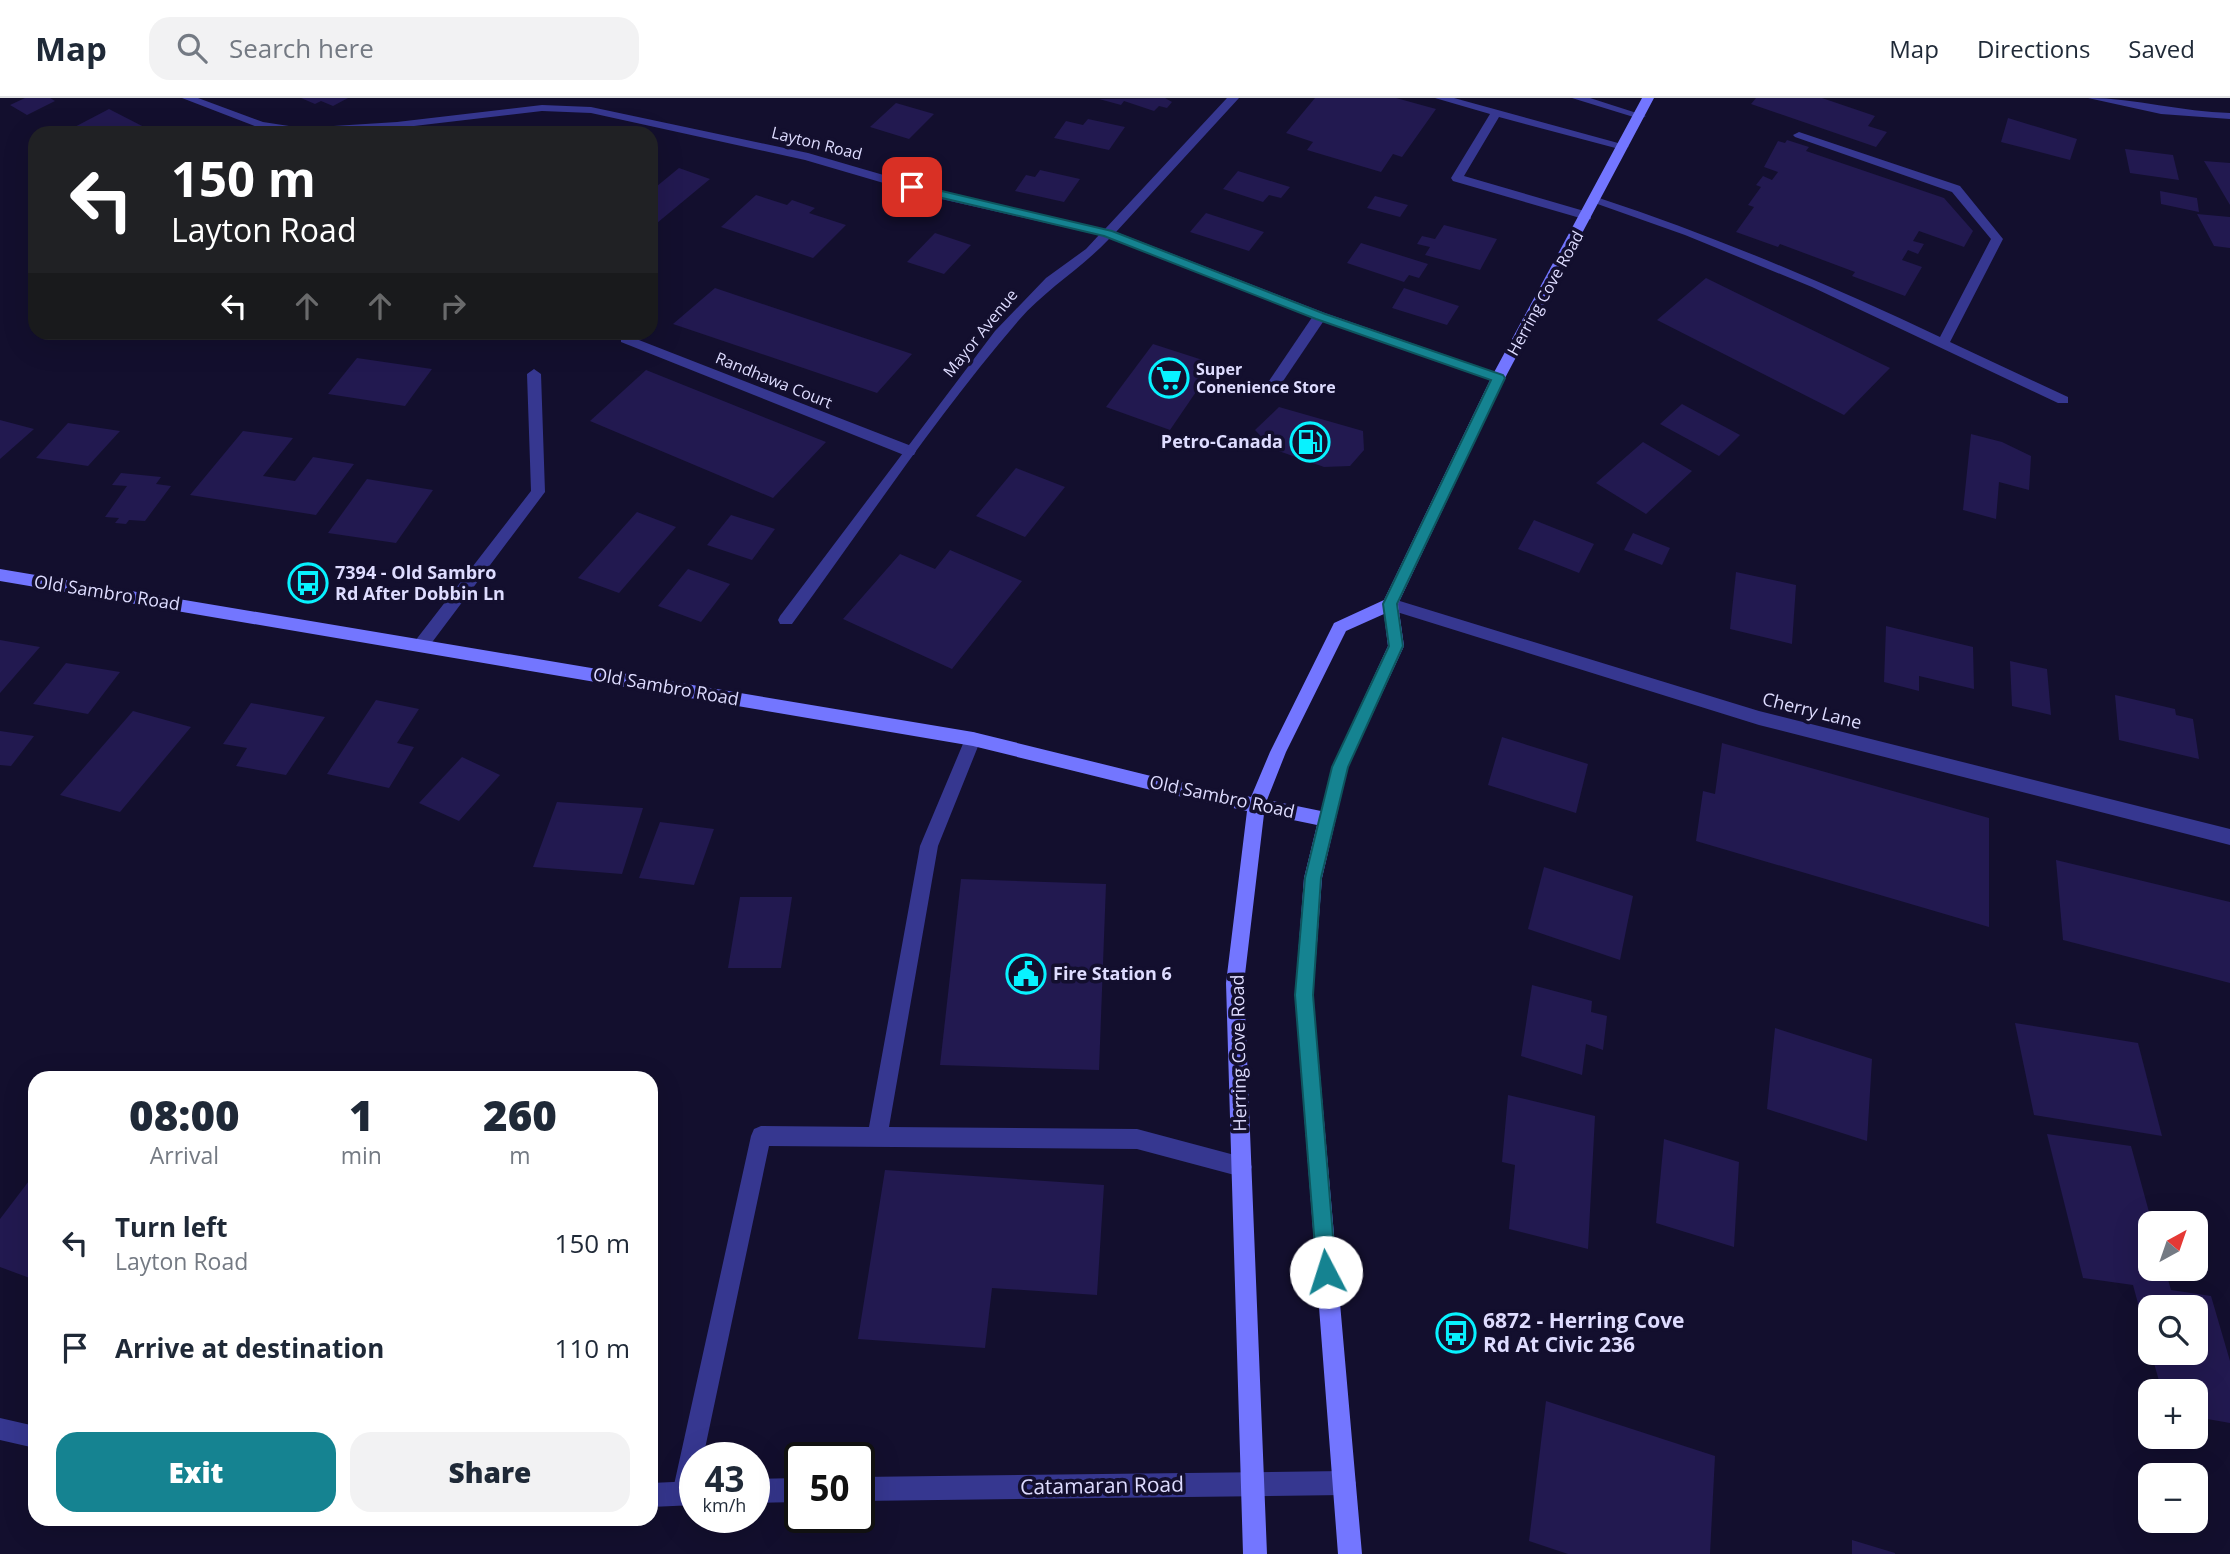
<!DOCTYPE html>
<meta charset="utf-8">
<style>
body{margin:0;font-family:"Open Sans",sans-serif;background:#f2f2f3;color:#1f2937;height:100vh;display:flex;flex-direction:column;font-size:26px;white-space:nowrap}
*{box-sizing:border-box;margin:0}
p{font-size:23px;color:#747a83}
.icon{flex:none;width:38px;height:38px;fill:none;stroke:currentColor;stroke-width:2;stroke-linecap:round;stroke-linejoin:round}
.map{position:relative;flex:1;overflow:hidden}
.sheet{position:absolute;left:28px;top:973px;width:630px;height:455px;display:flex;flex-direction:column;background:#fff;border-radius:21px;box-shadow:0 7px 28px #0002}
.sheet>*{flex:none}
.guide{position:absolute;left:28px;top:28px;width:630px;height:214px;border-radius:21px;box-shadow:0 7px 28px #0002;background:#202124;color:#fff;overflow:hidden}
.needle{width:46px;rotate:40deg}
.buttons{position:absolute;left:2138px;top:1113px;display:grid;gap:14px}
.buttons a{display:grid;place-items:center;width:70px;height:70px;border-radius:14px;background:#fff;box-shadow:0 7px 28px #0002;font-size:35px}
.speed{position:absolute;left:679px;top:1344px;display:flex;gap:14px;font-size:35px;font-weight:700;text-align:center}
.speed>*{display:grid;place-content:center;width:91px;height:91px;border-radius:50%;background:#fff;box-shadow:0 7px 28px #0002;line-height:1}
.speed small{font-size:18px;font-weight:400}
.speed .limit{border:4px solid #111;border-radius:10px;background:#fff;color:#111}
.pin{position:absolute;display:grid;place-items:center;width:60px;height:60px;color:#fff;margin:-30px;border-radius:14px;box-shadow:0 4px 10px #0006}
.me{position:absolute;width:77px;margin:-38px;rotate:355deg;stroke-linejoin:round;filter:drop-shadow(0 0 5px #0008)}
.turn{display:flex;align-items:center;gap:24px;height:147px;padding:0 28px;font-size:32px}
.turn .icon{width:91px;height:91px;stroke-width:2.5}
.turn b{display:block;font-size:49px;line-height:60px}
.lanes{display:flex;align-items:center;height:66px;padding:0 28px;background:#0003;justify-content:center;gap:35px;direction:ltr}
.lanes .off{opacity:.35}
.eta{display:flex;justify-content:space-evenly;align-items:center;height:119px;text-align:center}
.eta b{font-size:42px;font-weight:800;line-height:49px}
.action{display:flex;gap:14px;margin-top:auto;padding:14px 28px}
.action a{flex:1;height:80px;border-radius:21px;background:#158391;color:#fff;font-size:28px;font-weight:800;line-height:80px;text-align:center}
.action a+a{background:#f2f2f3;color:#1f2937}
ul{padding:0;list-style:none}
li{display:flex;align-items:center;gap:21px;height:105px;padding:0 28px}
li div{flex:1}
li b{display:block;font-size:26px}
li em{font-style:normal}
header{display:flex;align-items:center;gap:42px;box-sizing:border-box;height:98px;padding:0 35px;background:#fff;border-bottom:2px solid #e0e1e3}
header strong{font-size:33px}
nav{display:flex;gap:38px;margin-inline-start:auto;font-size:24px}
.search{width:490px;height:63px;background:#f2f2f3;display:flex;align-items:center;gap:18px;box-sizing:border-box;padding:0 24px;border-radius:21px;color:#747a83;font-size:26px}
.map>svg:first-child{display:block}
</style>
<header>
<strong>Map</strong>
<div class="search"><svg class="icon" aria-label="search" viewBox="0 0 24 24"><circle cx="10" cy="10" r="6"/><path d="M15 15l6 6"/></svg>Search here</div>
<nav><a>Map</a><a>Directions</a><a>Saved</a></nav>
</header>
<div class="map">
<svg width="2230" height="1456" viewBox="0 0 2230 1456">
<rect width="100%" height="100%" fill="#130f2e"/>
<g fill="#221950">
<polygon points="25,0 50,0 55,3 27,17 10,7"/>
<polygon points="301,0 348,0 333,8 321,3 315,6"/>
<polygon points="1165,0 1172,4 1167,10 1159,8 1154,13 1124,3 1121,7 1099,1"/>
<polygon points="1315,0 1396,0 1436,11 1402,59 1393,56 1381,74 1307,52 1313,44 1286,35"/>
<polygon points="1756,0 1822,0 1875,18 1868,28 1887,34 1876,49 1751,6"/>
<polygon points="896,5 934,16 909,41 870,29"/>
<polygon points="109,11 146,30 137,35 67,33"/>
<polygon points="2008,20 2077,41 2070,62 2001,44"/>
<polygon points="1088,21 1125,29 1109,52 1054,40 1066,23 1083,27"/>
<polygon points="1787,42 1809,49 1806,53 1944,100 1973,133 1964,149 1919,133 1913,143 1924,146 1918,156 1908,152 1902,162 1922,169 1905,198 1852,178 1855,174 1780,146 1778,149 1736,134 1754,109 1748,107 1761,89 1756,87 1763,78 1772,82 1778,74 1764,69 1778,43 1785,45"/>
<polygon points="2125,51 2173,57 2179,82 2130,75"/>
<polygon points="2204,63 2230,65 2230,107"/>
<polygon points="679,70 710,81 651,130 651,93"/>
<polygon points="1040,72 1080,81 1064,104 1015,93 1026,77 1035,79"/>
<polygon points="1238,73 1290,89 1281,100 1269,97 1263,104 1223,91"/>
<polygon points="2160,93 2197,100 2199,114 2161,106"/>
<polygon points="756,97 787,107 792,102 815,110 809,115 846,127 813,160 721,129"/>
<polygon points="1375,98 1408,107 1400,119 1367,110"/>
<polygon points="1206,115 1264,134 1249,153 1190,134"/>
<polygon points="2197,116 2230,119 2230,150 2214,148"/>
<polygon points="1444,127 1497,141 1480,172 1425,157 1430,149 1417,146 1422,138 1435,141"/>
<polygon points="935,135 971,147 944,176 907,164"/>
<polygon points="1361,145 1428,166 1419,180 1409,177 1404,184 1347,165"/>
<polygon points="1706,180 1890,270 1844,317 1657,222"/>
<polygon points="715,190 912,256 877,295 673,226"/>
<polygon points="1404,190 1459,208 1447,227 1392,210"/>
<polygon points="1153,246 1215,266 1170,332 1106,309"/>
<polygon points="357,260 432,271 405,308 328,296"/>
<polygon points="646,272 826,344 773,400 590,323"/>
<polygon points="1682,306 1740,337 1719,358 1660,326"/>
<polygon points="1279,309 1363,333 1364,352 1350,368 1324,369 1273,351 1255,332"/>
<polygon points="0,322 34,331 0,361"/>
<polygon points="68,325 120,333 88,368 36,360"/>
<polygon points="243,333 293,340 263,378 295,383 313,359 354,366 316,417 190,397"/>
<polygon points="1971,336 2002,344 2031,358 2029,392 1999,384 1996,421 1963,412"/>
<polygon points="1643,344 1692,373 1646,416 1596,385"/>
<polygon points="1016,370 1065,389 1025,439 976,418"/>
<polygon points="121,375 161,379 156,386 171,388 145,423 129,422 126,426 115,425 119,420 105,419 127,388 112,387"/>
<polygon points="367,381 433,392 396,445 328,435"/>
<polygon points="637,414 676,429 619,495 578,480"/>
<polygon points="731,417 775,431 752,462 707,447"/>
<polygon points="1534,422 1594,446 1579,475 1518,451"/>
<polygon points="1633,435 1670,450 1662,467 1624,452"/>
<polygon points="950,452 1022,483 952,571 843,521 900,456 935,471"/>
<polygon points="688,471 730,486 701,524 658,508"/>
<polygon points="1736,474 1796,487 1792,546 1730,531"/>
<polygon points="1886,528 1973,549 1974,591 1919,578 1919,593 1884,584"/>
<polygon points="0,542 40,549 0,595"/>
<polygon points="2010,563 2047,571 2051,617 2012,608"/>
<polygon points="66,565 120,574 88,616 33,606"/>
<polygon points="2115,597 2175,611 2176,617 2193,621 2199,661 2119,642"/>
<polygon points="376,602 419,611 397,645 414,649 389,690 327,676"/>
<polygon points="251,605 325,619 286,677 236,668 247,650 223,646"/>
<polygon points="133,613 191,629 120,714 60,697"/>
<polygon points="0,633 34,638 11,668 0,667"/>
<polygon points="1502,639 1588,666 1576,715 1488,687"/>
<polygon points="1722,645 1989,720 1989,829 1696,743 1703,693 1715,696"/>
<polygon points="462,659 500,677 459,723 419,705"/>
<polygon points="557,704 643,710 622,776 533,769"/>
<polygon points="660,724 714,731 694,787 639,780"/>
<polygon points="2056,762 2230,804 2230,885 2063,842"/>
<polygon points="1544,769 1633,798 1620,862 1528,831"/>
<polygon points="961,781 1106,786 1099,972 940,967"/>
<polygon points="740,799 792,799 781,870 728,870"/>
<polygon points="1532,887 1592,903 1591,914 1607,918 1603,952 1586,946 1582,977 1521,958"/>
<polygon points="2015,925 2138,945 2162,1038 2034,1017"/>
<polygon points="1775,930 1872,961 1867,1043 1767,1011"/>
<polygon points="1508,997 1595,1018 1588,1151 1509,1131 1515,1067 1502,1064"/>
<polygon points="2047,1036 2131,1048 2152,1125 2151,1171 2165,1171 2171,1192 2211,1198 2230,1263 2230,1325 2196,1319 2196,1293 2162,1293 2151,1255 2196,1255 2196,1209 2151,1209 2150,1250 2133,1187 2083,1180"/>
<polygon points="1664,1041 1739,1064 1734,1149 1656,1125"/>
<polygon points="885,1072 1104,1087 1097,1197 992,1190 985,1250 858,1241"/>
<polygon points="35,1075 35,1182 0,1169 0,1121"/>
<polygon points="1546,1303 1715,1358 1710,1456 1568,1456 1529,1443"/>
<polygon points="1852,1442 1895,1455 1895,1456 1852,1456"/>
</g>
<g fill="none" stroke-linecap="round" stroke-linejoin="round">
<g fill="#363790" fill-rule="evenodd">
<polygon points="1435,0 1454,0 1629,48 1623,52 1499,19 1464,78 1591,115 1591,121 1587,122 1453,83 1451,80 1490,16"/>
<polygon points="1572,0 1590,0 1646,18 1640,21"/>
<path d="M1799,34L1960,88L2003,141L1950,244L2068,299V305H2058L1812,189L1685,137L1589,103L1599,100C1717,139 1828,186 1940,239L1991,141L1952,94L1795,39L1793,37Z"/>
<polygon points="1320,214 1327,218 1277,292 1267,292 1267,286 1315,215"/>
<polygon points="626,237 914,349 916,353 914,357 904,357 621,244 621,238"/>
<polygon points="534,271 541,276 545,394 427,551 415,551 413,547 415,543 531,393 527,276"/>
<polygon points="973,634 979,636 981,641 938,748 889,1029 1137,1031 1242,1059 1249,1062 1252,1069 1249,1076 1242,1079 1137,1051 769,1048 703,1360 695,1360 695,1398 692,1404 684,1408 676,1404 672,1396 751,1038 754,1031 761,1028 869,1029 920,748 965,641 967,636"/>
</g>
<g fill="#363790" fill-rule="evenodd">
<path d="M182,0H198L263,24L302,30L397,24L542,7L591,9L808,55L935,92L1105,131L1227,0H1239L1116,134L1325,215L1503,277L1505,280L1498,285L1493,283L1315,221L1110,140C1082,170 1046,191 1019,222C936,318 866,425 792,526H780L778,522L780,518L995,233L1046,180L1086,151L1099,137L928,98L805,62L591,15L542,13L397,30L292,35L257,29Z"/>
<path d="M2088,0C2136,0 2182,14 2230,15V21L2161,16Z"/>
<polygon points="1390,500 1759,613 2230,731 2230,747 1759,627 1384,510 1382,506"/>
<polygon points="0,1320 35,1328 35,1350 0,1342"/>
<polygon points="1344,1373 1352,1377 1356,1385 1352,1393 1344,1397 859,1403 859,1379"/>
<polygon points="800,1380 800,1404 754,1405 754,1381"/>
<polygon points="695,1383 695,1407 651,1409 651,1385"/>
</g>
<path fill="#7376ff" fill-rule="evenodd" d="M1642,0H1654L1505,280L1398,506L1404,548L1348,669L1322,780L1313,897L1362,1456H1338L1295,897L1304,780L1317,727L1264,716L1244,885L1267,1456H1243L1226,885L1247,713L1151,692L973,648L0,483V471L973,634L1151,678L1251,699L1270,654L1334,525L1384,502L1491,280ZM1384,516L1388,548L1332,669L1321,713L1267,702L1286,654L1346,533Z"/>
</g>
<polygon fill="#158391" stroke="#0e555e" stroke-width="2" points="912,86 1112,133 1325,216 1503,277 1505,280 1397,506 1403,548 1348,669 1321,780 1313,897 1336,1174 1333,1181 1326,1184 1319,1181 1317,1174 1295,897 1305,780 1332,669 1389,548 1383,506 1491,282 1316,221 1104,138 908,92 906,89"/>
<defs>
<g id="supermarket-ring" transform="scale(2.0125)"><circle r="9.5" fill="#130f2e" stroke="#08f2ff" stroke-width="1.5"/><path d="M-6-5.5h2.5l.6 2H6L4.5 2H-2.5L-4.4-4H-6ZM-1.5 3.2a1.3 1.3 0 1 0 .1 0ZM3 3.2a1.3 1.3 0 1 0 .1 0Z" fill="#08f2ff"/></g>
<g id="fuel-ring" transform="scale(2.0125)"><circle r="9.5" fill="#130f2e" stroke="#08f2ff" stroke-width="1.5"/><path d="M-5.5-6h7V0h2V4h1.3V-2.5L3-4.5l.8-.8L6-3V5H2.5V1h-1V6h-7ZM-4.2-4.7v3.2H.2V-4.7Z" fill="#08f2ff"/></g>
<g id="bus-ring" transform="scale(2.0125)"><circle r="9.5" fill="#130f2e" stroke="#08f2ff" stroke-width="1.5"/><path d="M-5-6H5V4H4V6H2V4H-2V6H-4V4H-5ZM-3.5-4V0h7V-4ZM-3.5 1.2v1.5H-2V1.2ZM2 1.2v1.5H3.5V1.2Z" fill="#08f2ff"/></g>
<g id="civic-ring" transform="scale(2.0125)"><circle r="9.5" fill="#130f2e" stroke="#08f2ff" stroke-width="1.5"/><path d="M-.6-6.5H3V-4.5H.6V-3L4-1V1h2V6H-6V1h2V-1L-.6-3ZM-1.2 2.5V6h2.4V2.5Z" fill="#08f2ff"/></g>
</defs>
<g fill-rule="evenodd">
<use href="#supermarket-ring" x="1169" y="280"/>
<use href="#fuel-ring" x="1310" y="344"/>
<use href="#bus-ring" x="308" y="485"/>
<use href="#civic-ring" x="1026" y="876"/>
<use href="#bus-ring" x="1456" y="1235"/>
</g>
<g text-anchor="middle" stroke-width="7" stroke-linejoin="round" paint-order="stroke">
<g font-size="16" fill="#dedcff" stroke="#130f2e">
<text transform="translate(817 45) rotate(14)" y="6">Layton Road</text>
<text transform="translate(1545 195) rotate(-61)" y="6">Herring Cove Road</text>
<text transform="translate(980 235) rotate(-51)" y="6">Mayor Avenue</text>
<text transform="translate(774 282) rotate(22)" y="6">Randhawa Court</text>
</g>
<g font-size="16" font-weight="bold" fill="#dedcff" stroke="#130f2e" text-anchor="start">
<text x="1196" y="277">Super<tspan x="1196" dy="18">Conenience Store</tspan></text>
</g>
<g font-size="18" font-weight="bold" fill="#dedcff" stroke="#130f2e" text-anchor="start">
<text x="1283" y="350" text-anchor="end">Petro-Canada</text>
<text x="335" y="481">7394 - Old Sambro<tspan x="335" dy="21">Rd After Dobbin Ln</tspan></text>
<text x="1053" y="882">Fire Station 6</text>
</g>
<g font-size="18" fill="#dedcff" stroke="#130f2e">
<text transform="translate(107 495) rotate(9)" y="6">Old Sambro Road</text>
<text transform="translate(666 589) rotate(10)" y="6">Old Sambro Road</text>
<text transform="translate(1812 613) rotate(14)" y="6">Cherry Lane</text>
<text transform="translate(1222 699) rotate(12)" y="6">Old Sambro Road</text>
<text transform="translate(1239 955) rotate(-91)" y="6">Herring Cove Road</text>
</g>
<g font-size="21" font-weight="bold" fill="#dedcff" stroke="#130f2e" text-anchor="start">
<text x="1483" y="1230">6872 - Herring Cove<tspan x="1483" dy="24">Rd At Civic 236</tspan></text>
</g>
<g font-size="21" fill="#dedcff" stroke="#130f2e">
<text transform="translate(1102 1388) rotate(-1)" y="7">Catamaran Road</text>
</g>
</g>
</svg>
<div class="buttons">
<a><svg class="needle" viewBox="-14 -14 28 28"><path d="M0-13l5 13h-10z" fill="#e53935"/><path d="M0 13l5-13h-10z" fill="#747a83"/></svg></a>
<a><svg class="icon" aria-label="search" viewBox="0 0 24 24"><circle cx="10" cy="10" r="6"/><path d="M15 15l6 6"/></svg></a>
<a>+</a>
<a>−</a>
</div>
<div class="speed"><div>43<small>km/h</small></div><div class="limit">50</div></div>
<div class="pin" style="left:912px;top:89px;background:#d93025"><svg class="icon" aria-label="arrive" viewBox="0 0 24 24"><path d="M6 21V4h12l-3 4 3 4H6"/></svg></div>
<svg class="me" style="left:1326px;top:1174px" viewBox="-20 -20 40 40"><circle r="19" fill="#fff"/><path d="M0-13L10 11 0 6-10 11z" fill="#158391"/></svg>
<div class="guide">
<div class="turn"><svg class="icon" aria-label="left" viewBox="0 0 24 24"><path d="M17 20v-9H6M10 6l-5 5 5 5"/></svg><div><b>150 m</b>Layton Road</div></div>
<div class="lanes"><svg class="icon" aria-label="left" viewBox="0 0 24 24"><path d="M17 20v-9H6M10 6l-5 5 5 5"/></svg><svg class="icon off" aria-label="ahead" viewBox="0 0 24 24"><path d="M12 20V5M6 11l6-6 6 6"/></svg><svg class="icon off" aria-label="ahead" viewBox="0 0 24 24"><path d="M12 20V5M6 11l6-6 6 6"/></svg><svg class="icon off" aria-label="right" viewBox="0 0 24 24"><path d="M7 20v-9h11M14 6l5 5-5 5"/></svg></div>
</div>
<section class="sheet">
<div class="eta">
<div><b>08:00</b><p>Arrival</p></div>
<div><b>1</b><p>min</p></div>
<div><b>260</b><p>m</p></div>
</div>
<ul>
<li><svg class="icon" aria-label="left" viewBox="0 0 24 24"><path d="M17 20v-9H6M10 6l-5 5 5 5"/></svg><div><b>Turn left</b><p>Layton Road</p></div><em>150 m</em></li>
<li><svg class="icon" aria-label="arrive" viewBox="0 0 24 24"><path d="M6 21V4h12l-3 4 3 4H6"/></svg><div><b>Arrive at destination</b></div><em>110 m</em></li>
</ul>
<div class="action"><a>Exit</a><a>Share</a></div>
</section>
</div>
